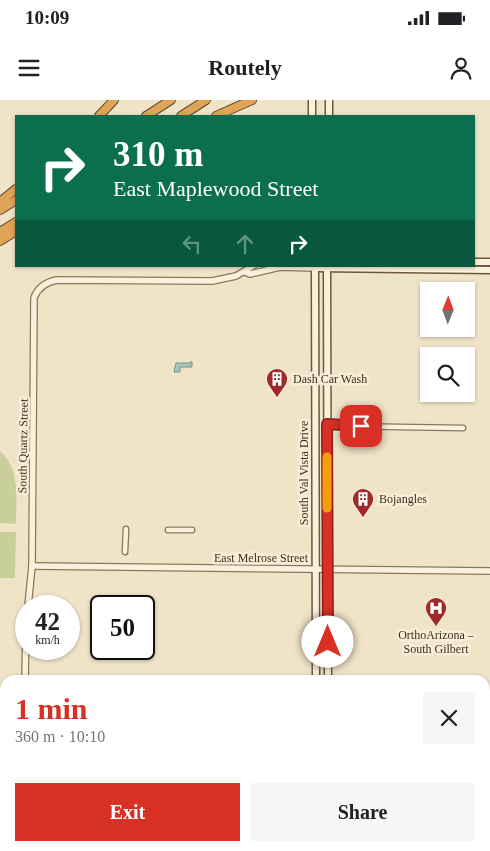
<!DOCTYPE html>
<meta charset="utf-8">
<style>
body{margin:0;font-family:Georgia,serif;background:#f6f6f6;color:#202124;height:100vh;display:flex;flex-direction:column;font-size:19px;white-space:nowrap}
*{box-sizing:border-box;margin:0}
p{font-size:16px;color:#757577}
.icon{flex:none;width:28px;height:28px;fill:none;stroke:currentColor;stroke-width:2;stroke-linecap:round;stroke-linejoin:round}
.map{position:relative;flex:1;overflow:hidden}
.panel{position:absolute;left:0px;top:575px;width:490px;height:176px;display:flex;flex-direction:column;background:#fff;border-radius:15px 15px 0 0;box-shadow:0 1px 4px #0004}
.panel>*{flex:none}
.banner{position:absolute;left:15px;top:15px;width:460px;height:152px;border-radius:0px;box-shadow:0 1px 4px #0004;background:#0b6e4f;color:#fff;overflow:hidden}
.needle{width:32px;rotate:1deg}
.fabs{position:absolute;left:420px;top:182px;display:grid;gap:10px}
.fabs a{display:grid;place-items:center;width:55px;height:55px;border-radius:0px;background:#fff;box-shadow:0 1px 4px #0004;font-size:25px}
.speed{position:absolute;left:15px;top:495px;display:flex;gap:10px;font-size:25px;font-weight:700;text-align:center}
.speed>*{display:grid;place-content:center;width:65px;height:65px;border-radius:50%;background:#fff;box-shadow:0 1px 4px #0004;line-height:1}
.speed small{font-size:12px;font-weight:400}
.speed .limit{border:2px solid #111;border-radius:8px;background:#fff;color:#111}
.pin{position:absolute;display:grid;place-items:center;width:42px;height:42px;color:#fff;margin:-21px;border-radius:10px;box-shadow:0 2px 8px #0006}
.me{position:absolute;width:55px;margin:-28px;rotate:0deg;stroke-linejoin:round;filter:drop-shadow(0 0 4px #0008)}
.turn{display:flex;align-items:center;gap:18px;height:105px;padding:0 15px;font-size:22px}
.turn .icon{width:65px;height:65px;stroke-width:2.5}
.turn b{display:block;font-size:35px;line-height:42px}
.lanes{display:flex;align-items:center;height:48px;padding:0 15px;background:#0003;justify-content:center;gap:25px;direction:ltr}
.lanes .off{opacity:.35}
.round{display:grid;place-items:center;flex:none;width:52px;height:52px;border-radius:0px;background:#f6f6f6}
.headline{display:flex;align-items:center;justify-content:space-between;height:85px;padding:0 15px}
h1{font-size:30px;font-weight:700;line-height:38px;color:#d93025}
.cta{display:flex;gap:10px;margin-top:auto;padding:10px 15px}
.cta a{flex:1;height:58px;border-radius:0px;background:#d93025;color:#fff;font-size:20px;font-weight:700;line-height:58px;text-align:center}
.cta a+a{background:#f6f6f6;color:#202124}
.status{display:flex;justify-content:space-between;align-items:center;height:35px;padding:0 25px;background:#fff;direction:ltr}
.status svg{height:14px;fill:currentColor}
header{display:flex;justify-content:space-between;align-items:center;height:65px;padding:0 15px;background:#fff;font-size:22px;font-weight:700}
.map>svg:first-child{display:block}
</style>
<div class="status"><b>10:09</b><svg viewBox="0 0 49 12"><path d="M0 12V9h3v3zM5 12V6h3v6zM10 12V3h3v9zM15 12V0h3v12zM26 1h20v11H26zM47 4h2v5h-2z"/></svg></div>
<header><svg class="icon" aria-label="menu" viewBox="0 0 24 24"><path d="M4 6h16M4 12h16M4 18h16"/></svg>Routely<svg class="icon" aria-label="person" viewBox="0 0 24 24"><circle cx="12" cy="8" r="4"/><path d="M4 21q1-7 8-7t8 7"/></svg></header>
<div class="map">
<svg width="490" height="751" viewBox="0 0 490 751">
<rect width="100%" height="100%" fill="#f0e4c8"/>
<g fill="#c9cf9b">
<path d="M0,351C21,370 16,398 16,424L0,423Z"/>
<polygon points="0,432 16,432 15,478 0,478"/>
</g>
<polygon fill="#a9c4bc" stroke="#6f938a" points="190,262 192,262 192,267 180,267 180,272 174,272 176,263 190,263"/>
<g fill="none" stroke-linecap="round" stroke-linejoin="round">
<g stroke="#8d765c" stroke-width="7">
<g id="minor">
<polyline points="327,324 337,326 463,328"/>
<polyline points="168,430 192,430"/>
<polyline points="125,452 126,429"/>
</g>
</g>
<g stroke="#8d765c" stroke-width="8">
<g id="tertiary">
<polyline points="245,172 250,174 280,167 315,168"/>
<polyline points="32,466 490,471"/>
<path d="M28,506L32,466L34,198C38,187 46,182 57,180L212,181L236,176L253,166"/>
<polyline points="25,580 26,526"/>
<polyline points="25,746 25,751"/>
</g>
</g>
<g stroke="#6f573f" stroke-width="9">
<g id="secondary">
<polyline points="312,0 312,16"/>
<polyline points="329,16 329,0"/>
<polyline points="474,162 490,162"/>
<polyline points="315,166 316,580"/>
<polyline points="327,166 328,580"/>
<polyline points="315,168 490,170"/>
<polyline points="0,746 5,746"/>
<polyline points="44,746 416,751"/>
</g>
</g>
<g stroke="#5b4430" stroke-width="10">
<g id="motorway">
<polyline points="99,16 114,0"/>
<polyline points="146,16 171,0"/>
<polyline points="181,16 206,0"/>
<polyline points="216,16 252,0"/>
<polyline points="0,102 16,89"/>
<polyline points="0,110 16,100"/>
<polyline points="0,132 16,122"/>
<polyline points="0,141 16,131"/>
</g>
</g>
<use href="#minor" stroke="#faf1dc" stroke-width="4.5"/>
<use href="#tertiary" stroke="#faf1dc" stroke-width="5.5"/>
<use href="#secondary" stroke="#faf1dc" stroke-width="6"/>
<use href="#motorway" stroke="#e0a458" stroke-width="8"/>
</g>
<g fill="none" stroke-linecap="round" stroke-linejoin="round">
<g stroke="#8d1f18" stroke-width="12">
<polyline id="route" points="328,542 327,324 361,326"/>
</g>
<use href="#route" stroke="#d93025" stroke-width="9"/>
<polyline stroke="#f59e0b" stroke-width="9" points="327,357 327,408"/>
</g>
<defs>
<g id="building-pin" transform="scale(1.125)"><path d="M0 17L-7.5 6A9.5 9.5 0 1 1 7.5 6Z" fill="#9e2a2b" stroke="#f7eed8"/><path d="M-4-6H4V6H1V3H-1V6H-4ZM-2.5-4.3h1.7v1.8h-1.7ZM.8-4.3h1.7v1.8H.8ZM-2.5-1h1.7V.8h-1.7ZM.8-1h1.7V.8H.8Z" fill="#fff"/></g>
<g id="hospital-pin" transform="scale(1.125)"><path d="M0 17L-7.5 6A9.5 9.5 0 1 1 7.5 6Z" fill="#9e2a2b" stroke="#f7eed8"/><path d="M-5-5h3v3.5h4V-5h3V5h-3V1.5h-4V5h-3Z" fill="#fff"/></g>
</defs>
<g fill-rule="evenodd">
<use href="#building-pin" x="277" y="279"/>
<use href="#building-pin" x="363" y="399"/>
<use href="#hospital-pin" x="436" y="508"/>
</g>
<g text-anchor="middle" stroke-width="5" stroke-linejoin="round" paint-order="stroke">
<g font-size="12" fill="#3d2e20" stroke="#f7eed8" text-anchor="start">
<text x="293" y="283">Dash Car Wash</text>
<text x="379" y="403">Bojangles</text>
<text x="436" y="539" text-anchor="middle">OrthoArizona –<tspan x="436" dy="14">South Gilbert</tspan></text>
</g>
<g font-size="12" fill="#3d2e20" stroke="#f7eed8">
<text transform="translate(23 346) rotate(-89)" y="4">South Quartz Street</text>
<text transform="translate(304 373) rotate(-90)" y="4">South Val Vista Drive</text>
<text x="261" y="462">East Melrose Street</text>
</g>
</g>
</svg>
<div class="fabs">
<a><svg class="needle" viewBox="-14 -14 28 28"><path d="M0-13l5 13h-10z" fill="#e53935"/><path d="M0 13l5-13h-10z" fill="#757577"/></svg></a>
<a><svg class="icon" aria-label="search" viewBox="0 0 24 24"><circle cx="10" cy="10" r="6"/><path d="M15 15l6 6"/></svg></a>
</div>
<div class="speed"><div>42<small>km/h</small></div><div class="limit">50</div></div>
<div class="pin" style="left:361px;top:326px;background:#d93025"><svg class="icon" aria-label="arrive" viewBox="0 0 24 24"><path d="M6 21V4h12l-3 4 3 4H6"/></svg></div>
<svg class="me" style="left:328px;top:542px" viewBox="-20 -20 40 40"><circle r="19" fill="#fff"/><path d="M0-13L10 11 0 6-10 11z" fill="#d93025"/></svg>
<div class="banner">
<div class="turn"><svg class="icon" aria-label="right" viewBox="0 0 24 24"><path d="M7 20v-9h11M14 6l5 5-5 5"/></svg><div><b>310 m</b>East Maplewood Street</div></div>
<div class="lanes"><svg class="icon off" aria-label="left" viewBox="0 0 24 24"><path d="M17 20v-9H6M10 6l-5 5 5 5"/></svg><svg class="icon off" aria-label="ahead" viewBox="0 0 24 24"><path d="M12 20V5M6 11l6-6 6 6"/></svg><svg class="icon" aria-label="right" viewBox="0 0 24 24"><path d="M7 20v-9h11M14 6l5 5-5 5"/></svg></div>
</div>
<section class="panel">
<div class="headline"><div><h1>1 min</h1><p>360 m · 10:10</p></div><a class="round"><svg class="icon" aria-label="close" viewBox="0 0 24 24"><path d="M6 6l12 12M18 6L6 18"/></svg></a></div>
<div class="cta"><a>Exit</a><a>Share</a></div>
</section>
</div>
